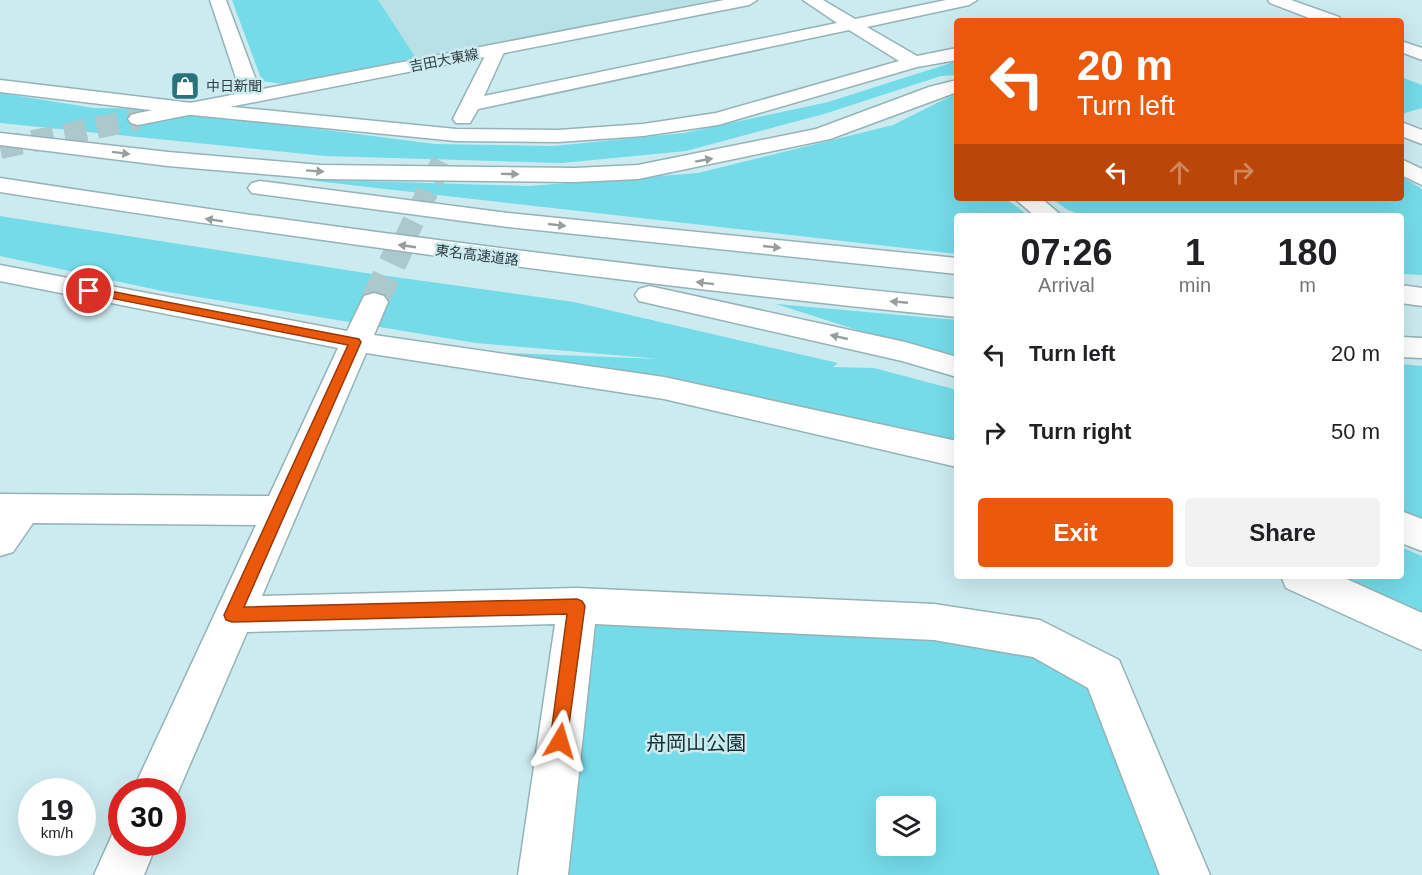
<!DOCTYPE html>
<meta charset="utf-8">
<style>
body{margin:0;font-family:Arial,"Noto Sans JP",sans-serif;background:#f2f2f2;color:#202124;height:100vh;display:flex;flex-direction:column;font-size:22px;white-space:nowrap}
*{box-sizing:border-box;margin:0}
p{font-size:20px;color:#757577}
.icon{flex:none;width:33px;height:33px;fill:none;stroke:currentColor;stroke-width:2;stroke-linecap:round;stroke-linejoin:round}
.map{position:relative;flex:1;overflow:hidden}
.sheet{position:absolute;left:954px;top:213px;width:450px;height:366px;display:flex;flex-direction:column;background:#fff;border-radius:6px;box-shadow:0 6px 24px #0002}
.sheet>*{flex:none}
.hud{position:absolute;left:954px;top:18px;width:450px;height:183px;border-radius:6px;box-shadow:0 6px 24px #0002;background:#ea580c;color:#fff;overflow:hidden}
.buttons{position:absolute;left:876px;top:796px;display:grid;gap:12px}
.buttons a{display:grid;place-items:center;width:60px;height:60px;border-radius:6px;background:#fff;box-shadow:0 6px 24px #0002;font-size:30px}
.speed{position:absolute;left:18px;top:778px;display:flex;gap:12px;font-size:30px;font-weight:700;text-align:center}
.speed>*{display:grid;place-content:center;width:78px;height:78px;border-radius:50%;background:#fff;box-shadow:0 6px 24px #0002;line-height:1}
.speed small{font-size:15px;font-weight:400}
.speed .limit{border:9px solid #d22;background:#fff;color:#111}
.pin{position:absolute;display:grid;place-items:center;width:51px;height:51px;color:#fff;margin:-26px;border:3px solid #fff;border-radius:50%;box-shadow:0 2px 6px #0007}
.me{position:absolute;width:66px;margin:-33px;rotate:7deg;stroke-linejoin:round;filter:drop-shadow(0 0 4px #0008)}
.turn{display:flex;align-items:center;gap:21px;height:126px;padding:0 24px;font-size:27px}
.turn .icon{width:78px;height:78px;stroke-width:2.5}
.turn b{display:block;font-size:42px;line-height:51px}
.lanes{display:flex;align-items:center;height:57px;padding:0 24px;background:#0003;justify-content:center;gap:30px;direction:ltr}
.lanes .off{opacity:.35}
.eta{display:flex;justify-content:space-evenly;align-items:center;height:102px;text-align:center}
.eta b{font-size:36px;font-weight:700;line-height:42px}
.primary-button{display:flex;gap:12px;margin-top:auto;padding:12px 24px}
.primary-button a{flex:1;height:69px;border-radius:6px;background:#ea580c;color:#fff;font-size:24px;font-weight:700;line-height:69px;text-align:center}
.primary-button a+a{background:#f2f2f2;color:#202124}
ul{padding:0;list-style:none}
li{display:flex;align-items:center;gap:18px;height:78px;padding:0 24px}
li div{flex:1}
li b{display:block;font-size:22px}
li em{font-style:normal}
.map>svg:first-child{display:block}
</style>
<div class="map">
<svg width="1422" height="875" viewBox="0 0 1422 875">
<rect width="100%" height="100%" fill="#ccebf0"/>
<polygon fill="#b8e1e7" points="232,0 718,0 283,84 262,81"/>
<g fill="#75dbe9" fill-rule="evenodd">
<polygon points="232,0 378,0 416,58 283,84 262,81"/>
<polygon points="957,61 957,75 941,76 824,114 686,151 562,163 325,156 0,123 0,93 94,108 192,109 295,126 435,144 553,146 684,133 828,102"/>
<polygon points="1401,77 1422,85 1422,108 1401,114"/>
<polygon points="957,93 957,198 1005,198 1029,216 957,216 957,254 298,179 529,186 698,173 893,125"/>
<polygon points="1401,176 1422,189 1422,275 1401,274 1401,216 1085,216 1068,210 1051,198 1401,198"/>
<polygon points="0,216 359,272 574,302 838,363 833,367 874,368 957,390 957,457 480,352 660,359 476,343 162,291 0,256"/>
<polygon points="776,304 957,320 957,362"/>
<polygon points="1401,364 1422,366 1422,520 1401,513"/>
<polygon points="1401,547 1422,556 1422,627 1304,576 1401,576"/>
<path d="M577,606L934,622L1104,674L1187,875H549ZM886,807H926V846H886Z"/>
</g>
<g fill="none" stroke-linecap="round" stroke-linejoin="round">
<polyline stroke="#adc8cc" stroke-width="22" stroke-dasharray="22 11" stroke-linecap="butt" points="404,241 445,155"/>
<polyline stroke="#adc8cc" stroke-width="28" stroke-dasharray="28 14" stroke-linecap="butt" points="374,302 404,239"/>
<polyline stroke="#adc8cc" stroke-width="22" stroke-dasharray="22 11" stroke-linecap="butt" points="0,148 138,119"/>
<g stroke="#95b3b7" stroke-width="3">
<g id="minor">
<polygon points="210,0 226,0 262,96 259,100 245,100 242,96"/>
<polygon points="803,0 823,0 855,19 946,0 977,0 969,5 867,27 917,56 957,48 957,60 917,67 718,125 643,136 558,142 456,141 192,115 0,92 0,80 192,103 456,129 558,130 643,124 716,113 899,61 849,30 478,109 470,123 456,123 453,119 490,46 502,46 505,50 484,96 837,23"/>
<polygon points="1268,0 1291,0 1339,17 1342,21 1317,21 1270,3"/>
<polygon points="1401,41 1422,48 1422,60 1401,52"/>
<polygon points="1401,122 1422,130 1422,144 1401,136"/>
<polygon points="0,265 347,331 364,296 374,293 384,296 388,302 374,335 664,377 957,441 957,467 664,399 366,353 262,596 577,588 934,604 1040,620 1119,660 1210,875 1160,875 1088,688 1033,657 934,640 595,624 568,875 518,875 555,624 247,632 172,806 172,792 132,792 256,525 33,523 13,552 0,556 0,494 269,496 338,348 0,281"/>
<polygon points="1281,576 1340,576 1422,613 1422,650 1286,588"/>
<polygon points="122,824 122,843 157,843 144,875 94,875 116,826"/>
</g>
</g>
<g stroke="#95b3b7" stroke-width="3">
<polygon id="primary" points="724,0 757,0 749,5 138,125 131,123 128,119 131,115 138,113"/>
</g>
<g stroke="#95b3b7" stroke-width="3">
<g id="motorway">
<polygon points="957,80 957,92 830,139 638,179 575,182 321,179 168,166 0,145 0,133 168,152 321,165 575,168 638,165 816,129 929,87"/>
<polygon points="1401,159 1422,169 1422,185 1401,175"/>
<path d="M0,178C318,227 637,268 957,299V317C637,285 318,242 0,192Z"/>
<polygon points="260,181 508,213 957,258 957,274 508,227 252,193 248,188 252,183"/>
<polygon points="1014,198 1041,198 1062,216 1035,216"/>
<polygon points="1401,285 1422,288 1422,306 1401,303"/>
<polygon points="649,286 905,342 957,357 957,377 902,361 639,301 635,295 639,289"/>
<polygon points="1401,337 1422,338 1422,358 1401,357"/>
<polygon points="1401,511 1422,519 1422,551 1401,543"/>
</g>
</g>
<use href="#minor" fill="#fff" fill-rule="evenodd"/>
<use href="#primary" fill="#fff" fill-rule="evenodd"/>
<use href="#motorway" fill="#fff" fill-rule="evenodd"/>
</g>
<defs><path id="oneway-solid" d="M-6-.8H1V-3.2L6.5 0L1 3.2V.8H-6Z" transform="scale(1.5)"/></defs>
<g fill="#979e9e">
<use href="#oneway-solid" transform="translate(121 153) rotate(7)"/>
<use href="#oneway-solid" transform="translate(704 160) rotate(-10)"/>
<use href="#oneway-solid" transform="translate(315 171) rotate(4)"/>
<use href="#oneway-solid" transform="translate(510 174) rotate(1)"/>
<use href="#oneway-solid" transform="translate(214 220) rotate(-171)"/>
<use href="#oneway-solid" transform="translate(557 225) rotate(6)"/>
<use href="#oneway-solid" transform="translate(407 246) rotate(-172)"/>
<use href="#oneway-solid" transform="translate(772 247) rotate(6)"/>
<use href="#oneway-solid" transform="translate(705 283) rotate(-173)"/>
<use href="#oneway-solid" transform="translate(899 302) rotate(-175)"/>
<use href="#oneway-solid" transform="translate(839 337) rotate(-167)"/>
</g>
<polygon fill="#ea580c" stroke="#983908" stroke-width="1.5" points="89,287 359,339 361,342 244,607 577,599 582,601 585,606 566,747 560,750 553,747 550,741 567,614 232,622 226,620 224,615 348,345 85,293 85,288"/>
<defs>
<g id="shop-square" transform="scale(1.5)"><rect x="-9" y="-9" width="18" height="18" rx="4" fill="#29727b" stroke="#ccebf0"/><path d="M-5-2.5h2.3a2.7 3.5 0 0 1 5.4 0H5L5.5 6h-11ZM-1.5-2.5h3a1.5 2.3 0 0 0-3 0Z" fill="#fff"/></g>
</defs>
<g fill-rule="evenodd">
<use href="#shop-square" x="185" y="86"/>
</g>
<g text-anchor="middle" stroke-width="5" stroke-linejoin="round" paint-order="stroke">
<g font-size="14" fill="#2f3c3e" stroke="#ccebf0">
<text transform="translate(444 60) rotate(-11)" y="5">吉田大東線</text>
<text transform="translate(477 255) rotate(7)" y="5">東名高速道路</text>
</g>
<g font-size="14" fill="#2f3c3e" stroke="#ccebf0" text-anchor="start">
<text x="206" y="91">中日新聞</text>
</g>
<g font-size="20" fill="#162d30" stroke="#ccebf0">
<text x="696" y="750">舟岡山公園</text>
</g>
</g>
</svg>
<div class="buttons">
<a><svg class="icon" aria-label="layers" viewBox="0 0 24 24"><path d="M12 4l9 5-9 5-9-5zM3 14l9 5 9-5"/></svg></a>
</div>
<div class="speed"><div>19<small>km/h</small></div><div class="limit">30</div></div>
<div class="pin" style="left:89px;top:291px;background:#d93025"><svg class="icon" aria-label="arrive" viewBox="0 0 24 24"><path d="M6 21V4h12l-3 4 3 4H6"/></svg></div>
<svg class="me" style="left:560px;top:741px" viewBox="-20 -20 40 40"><path d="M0-17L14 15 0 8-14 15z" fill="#ea580c" stroke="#fff" stroke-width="4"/></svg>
<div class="hud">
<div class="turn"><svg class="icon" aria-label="left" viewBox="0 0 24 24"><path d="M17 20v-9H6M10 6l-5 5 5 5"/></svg><div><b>20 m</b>Turn left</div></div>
<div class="lanes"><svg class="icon" aria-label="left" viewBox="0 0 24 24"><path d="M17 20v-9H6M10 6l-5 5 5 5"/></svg><svg class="icon off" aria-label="ahead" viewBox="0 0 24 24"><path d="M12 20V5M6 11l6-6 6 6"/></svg><svg class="icon off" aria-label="right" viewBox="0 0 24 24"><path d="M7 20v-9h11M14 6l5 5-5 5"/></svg></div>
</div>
<section class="sheet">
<div class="eta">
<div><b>07:26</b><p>Arrival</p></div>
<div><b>1</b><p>min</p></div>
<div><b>180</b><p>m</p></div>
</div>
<ul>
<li><svg class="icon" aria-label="left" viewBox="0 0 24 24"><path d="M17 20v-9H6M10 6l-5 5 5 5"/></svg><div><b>Turn left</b></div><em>20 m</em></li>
<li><svg class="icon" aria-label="right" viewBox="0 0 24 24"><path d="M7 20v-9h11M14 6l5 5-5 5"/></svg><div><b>Turn right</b></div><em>50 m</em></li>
</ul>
<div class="primary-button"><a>Exit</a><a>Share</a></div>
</section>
</div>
